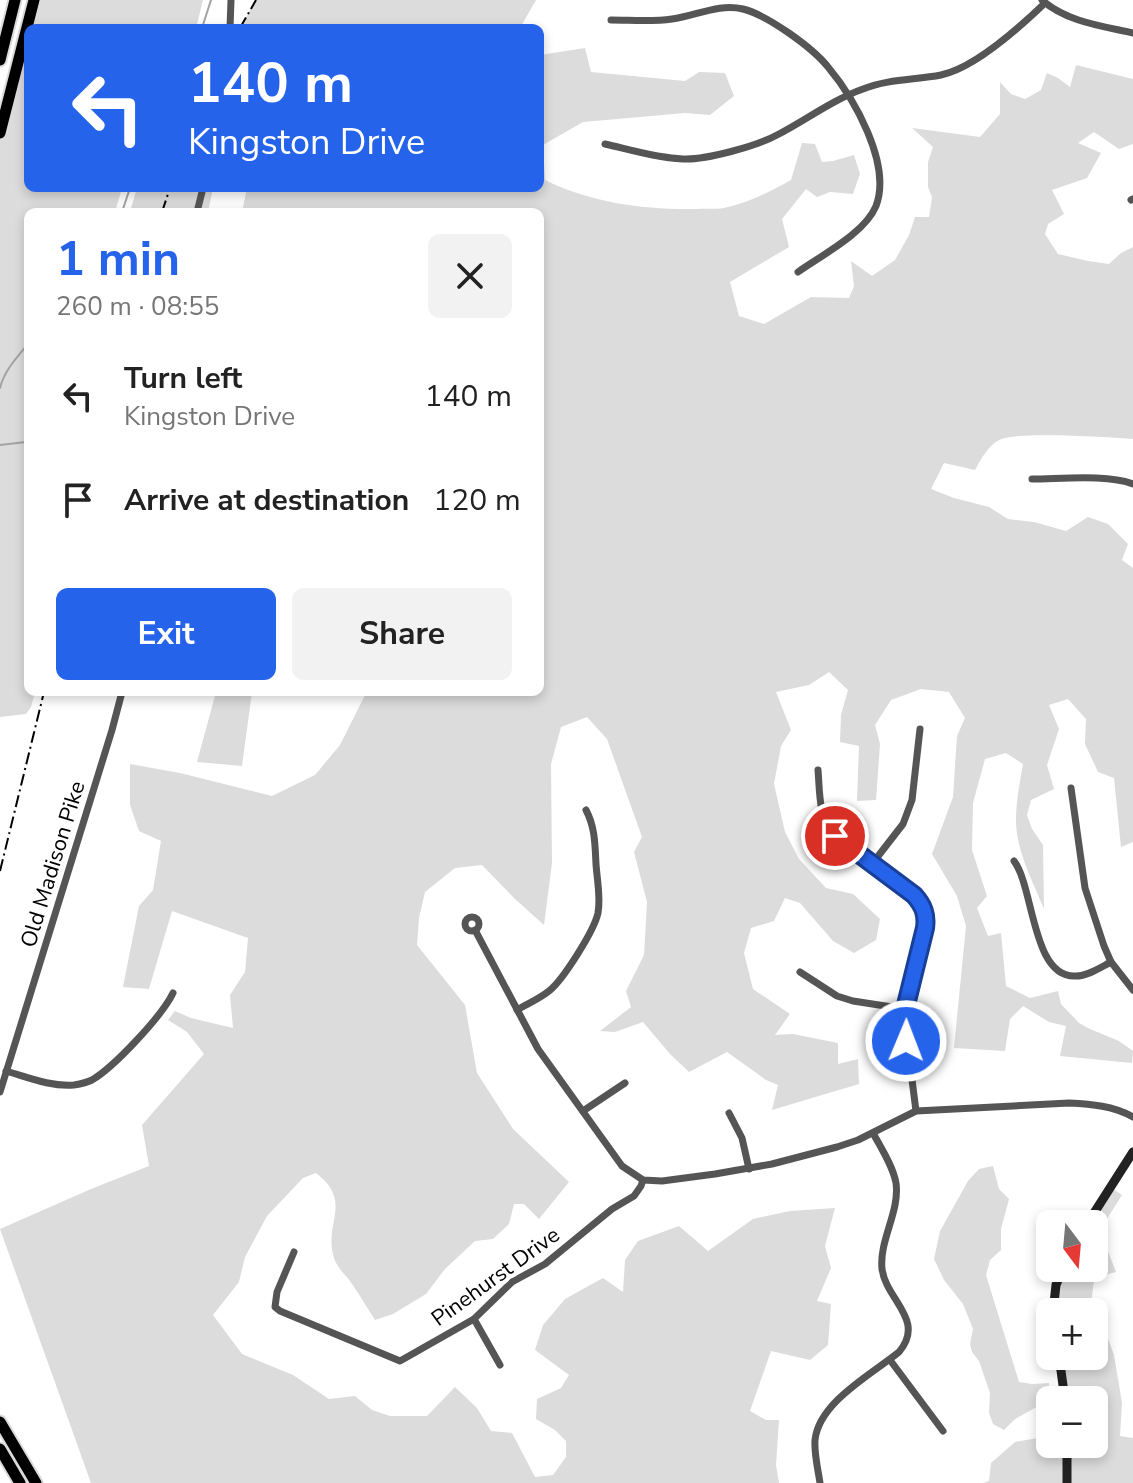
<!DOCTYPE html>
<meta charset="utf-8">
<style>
body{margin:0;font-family:"Nunito Sans",sans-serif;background:#f2f2f2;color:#222;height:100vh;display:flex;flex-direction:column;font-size:30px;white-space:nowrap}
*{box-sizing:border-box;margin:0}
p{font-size:26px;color:#767676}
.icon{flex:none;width:44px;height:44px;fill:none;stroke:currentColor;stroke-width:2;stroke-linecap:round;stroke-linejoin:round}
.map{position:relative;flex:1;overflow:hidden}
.drawer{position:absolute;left:24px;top:208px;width:520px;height:488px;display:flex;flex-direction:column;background:#fff;border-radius:12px;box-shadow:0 4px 12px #0003}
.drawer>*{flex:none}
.top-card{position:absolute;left:24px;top:24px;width:520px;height:168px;border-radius:12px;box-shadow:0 4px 12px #0003;background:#2563eb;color:#fff;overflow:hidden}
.needle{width:52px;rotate:164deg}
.buttons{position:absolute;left:1036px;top:1210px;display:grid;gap:16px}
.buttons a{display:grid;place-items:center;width:72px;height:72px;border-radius:12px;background:#fff;box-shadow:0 4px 12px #0003;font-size:40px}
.pin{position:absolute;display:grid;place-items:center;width:68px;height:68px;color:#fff;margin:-34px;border:4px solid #fff;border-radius:50%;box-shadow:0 2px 8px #0007}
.me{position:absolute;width:88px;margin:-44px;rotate:1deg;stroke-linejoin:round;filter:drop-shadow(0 0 6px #0008)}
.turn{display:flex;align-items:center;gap:28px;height:168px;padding:0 32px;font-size:36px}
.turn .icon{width:104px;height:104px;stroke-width:2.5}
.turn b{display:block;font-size:56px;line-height:68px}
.round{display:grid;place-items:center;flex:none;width:84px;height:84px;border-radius:12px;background:#f2f2f2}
.overview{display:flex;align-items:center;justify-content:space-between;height:136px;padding:0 32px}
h1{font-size:48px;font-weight:700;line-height:60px;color:#2563eb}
.button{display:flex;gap:16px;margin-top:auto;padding:16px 32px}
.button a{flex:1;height:92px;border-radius:12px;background:#2563eb;color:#fff;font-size:32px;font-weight:700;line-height:92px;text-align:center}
.button a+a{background:#f2f2f2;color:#222}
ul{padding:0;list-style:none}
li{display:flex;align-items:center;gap:24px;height:104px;padding:0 32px}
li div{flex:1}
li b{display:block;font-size:30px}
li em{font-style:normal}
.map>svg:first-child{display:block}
</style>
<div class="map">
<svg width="1133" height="1483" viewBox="0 0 1133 1483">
<rect width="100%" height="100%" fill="#fff"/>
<g fill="#dcdcdc">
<polygon points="34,0 203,0 196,28 28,28 28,188 122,188 115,212 28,212 28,692 35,692 31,707 26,714 0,717 0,133"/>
<polygon points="256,0 536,0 520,28 240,28"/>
<path d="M585,48L591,72L685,81L699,72L725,73L734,96L710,115L685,113L583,122L543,145L545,180C592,203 645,210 697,209C707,208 718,210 728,207C750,202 771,191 791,180L802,143L815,144L822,162L833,161L854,155L860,174L853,194L830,192L817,197L806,189L782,219L789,247L730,282L739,316L764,324L811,297L849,298L854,286L851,261L872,276L895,260L909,235L915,217H929L932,197L928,187V162L933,147L912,128L980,137L1000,114V82L1011,94L1025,99L1041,90L1047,73L1058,78L1070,87L1076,65L1133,79V144L1119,149L1094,132L1078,143L1101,153L1087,178L1052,190L1064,214L1048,224L1045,234L1058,254L1088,261L1109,264L1121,253L1133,247V439C1111,437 1015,431 999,440C988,446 981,459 975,470L944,463L931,489L954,498L989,507L1008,519L1034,522L1066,531L1088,517L1108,524L1128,544L1122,560L1133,568V842L1121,847L1114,778L1098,772L1085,744L1086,719L1068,699L1049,705L1059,729L1047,765L1054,789L1031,800L1027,815L1032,829L1043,845L1044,909C1033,881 1016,851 1016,820C1016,801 1020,782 1023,764L1006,753L985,759L973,803L972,850L987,896L977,908L988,936L1001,933L1006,986L1030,998L1058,991L1061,1004L1079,1023L1090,1029L1119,1041L1133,1051L1132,1063L1060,1056L1066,1026L1049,1022L1023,1006L1010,1019L1005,1051L954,1048L966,926L957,896L932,854L953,797L957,736L965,718L949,692L921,689L891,700L875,725L880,744L876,800L857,801L859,746L840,742L841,715L848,690L829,672L809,685L776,692L791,730L781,746L774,784L785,832L799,859L826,888L853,894L880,919L876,940L854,953L833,941L800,903L785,898L774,921L751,928L744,953L753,989L790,1014L775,1035L793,1034L838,1043V1064L858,1059L859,1084L772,1110L778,1085L766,1080L727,1052L689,1072L670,1054L643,1022L615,1032L600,1031L631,1007L626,991L644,955L647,902L634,852L642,837L607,739L587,717L561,727L551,764L552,863L544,925L515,899L482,865L455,868L425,892L419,918L417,945L465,1005L477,1073L513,1129L569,1182L539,1219L524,1204H514L509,1224L493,1239L475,1241L445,1269L426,1294L393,1314L375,1320C367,1308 360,1295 352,1284C346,1275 337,1268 334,1258C323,1223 354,1202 316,1173L303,1178L267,1216L245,1257L239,1282L213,1315L242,1354L293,1375L329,1399L355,1396L372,1410L390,1416H427L455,1387L477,1408L491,1431L512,1433L535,1477L553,1475L566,1457V1441L555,1430L536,1419L537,1399L561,1388L569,1375L535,1350L543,1325L565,1299L603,1278L623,1292L625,1260L638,1241L679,1226L708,1251L753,1219L790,1211L835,1208L825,1246L831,1268L817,1301L831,1304L828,1345L810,1360L771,1351L750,1411L766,1420H779L776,1465L779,1483H91L0,1229L91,1189L149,1166L142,1125L204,1054L187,1032L168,1020L175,1011L191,1018L233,1028L230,995L245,972L248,938L172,911L149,989L123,987L139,906L153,890L161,841L139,831L130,805V764L180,773L272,796L315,775L340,745L365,695L364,692H540V212H242L247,188H540V55Z"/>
<polygon points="137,188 213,188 208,212 130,212"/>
<polygon points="216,692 252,692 242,766 197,762"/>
<polygon points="993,1166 999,1189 1009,1199 1001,1229 1001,1250 990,1260 986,1275 1019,1382 1032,1384 1049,1383 1049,1400 1015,1419 1004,1430 993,1424 989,1413 990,1393 979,1361 972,1352 970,1344 973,1329 963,1304 944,1280 934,1259 940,1231 968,1181 979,1169"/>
<polygon points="1110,1187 1122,1195 1098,1233 1104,1241 1116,1272 1101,1276 1094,1280 1090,1312 1053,1312 1063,1268 1094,1268 1094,1224 1087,1224"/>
<polygon points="1103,1325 1114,1355 1122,1403 1120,1436 1133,1438 1133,1483 983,1483 989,1481 991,1463 1015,1442 1050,1436 1050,1444 1094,1444 1094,1400 1065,1400 1059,1356 1094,1356 1094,1326"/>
</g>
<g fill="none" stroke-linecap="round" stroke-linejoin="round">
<g stroke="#a3a3a3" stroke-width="2">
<polyline points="202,28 211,0"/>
<polyline points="122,212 130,188"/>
<path d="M0,388C4,371 17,357 28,344"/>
<polyline points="0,445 26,442 28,439"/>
</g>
<g stroke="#dbdbdb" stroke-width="15">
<g id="primary">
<polyline points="0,60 15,0"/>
<polyline points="0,133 34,0"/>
<polyline points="0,1422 36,1483"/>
<polyline points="0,1449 20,1483"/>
</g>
</g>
<g stroke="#555" stroke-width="7">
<path d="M1042,0C1067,22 1102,26 1133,33"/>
<path d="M611,20C631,20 652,22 672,19C696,16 719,3 743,9C767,15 812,47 828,67C854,98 892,164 876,206C865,233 822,255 798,272"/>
<polyline points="230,28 231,0"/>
<path d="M605,144C631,150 657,158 683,159C706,160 757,146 777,135C806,120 832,100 863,89C888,79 915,80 941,75C975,68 1020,27 1045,3"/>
<polyline points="1131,200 1133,199"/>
<polyline points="197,212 203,188"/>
<path d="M1032,479C1060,479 1108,474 1133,484"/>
<path d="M818,770C820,794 818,817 835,836L914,895C923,905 927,914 925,928L910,986L904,1017L916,1111"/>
<polyline points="1071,788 1085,888 1104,946 1111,962 1133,990"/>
<path d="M1014,861C1034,887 1032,979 1076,976C1088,976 1101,967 1111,962"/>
<polyline points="872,864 903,824 912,800 920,729"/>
<circle cx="472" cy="924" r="7"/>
<path d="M475,930L538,1049L622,1166L643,1180L662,1181L715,1174L772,1164L837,1147L858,1140L916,1111L1069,1103C1091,1104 1114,1106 1133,1117"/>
<polyline points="800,972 837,996 853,1001 905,1009"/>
<path d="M517,1010C527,1004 539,999 549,991C563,980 594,931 598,913C601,897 597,880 596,864C595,844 595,827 586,810"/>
<path d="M6,1071C27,1077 51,1087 74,1085C80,1084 86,1083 92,1080C114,1067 162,1016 173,993"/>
<polyline points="0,1092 112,730 122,692"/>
<polyline points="583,1111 625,1083"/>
<polyline points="729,1113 742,1138 749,1169"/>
<polyline points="294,1252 277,1292 275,1307 280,1311 400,1361 474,1319 512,1282 545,1264 612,1209 634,1196 641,1186 643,1180"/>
<polyline points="474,1319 500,1365"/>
<polyline points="890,1360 943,1431"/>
<path d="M820,1483C818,1469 814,1454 815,1440C819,1402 872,1374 899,1352C926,1320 886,1300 882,1269C879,1240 900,1212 896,1183C893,1166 881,1148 873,1133"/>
</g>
<g stroke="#222" stroke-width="9">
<polyline points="1087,1224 1133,1152"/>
<polyline points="1053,1312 1056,1285 1063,1268"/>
<polyline points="1059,1356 1065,1400"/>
<polyline points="1067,1444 1067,1483"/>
</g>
<use href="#primary" stroke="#000" stroke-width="11"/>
<g stroke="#000" stroke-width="2" stroke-dasharray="12 4 2 4" stroke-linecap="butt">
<polyline points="240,28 256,0"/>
<polyline points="162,212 170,188"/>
<polyline points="0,871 44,692"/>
</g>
</g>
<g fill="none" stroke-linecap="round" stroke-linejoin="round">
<g stroke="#184099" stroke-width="20">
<path id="route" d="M835,836L914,895C923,905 927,914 925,928L905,1009L906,1041"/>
</g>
<use href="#route" stroke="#2563eb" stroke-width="14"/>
</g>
<g text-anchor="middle" stroke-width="8" stroke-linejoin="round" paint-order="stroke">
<g font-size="22" fill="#000" stroke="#fff">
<text transform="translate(52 864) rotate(-73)" y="8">Old Madison Pike</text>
<text transform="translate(495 1276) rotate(-36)" y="8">Pinehurst Drive</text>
</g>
</g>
</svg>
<div class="buttons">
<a><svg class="needle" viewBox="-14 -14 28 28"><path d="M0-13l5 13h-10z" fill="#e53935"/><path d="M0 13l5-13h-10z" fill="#767676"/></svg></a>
<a>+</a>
<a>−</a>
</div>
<div class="pin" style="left:835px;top:836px;background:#d93025"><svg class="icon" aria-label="arrive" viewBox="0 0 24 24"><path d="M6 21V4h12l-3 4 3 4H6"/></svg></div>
<svg class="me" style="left:906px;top:1041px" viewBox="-20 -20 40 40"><circle r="17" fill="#2563eb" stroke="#fff" stroke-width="3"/><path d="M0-11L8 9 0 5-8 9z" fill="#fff"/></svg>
<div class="top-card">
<div class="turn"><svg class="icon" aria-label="left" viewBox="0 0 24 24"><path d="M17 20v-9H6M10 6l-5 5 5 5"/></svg><div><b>140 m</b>Kingston Drive</div></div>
</div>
<section class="drawer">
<div class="overview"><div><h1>1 min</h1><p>260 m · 08:55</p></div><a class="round"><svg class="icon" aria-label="close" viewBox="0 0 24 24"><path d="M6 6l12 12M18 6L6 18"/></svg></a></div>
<ul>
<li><svg class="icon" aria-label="left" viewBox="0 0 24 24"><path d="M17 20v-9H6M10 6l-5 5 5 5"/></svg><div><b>Turn left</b><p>Kingston Drive</p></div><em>140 m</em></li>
<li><svg class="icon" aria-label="arrive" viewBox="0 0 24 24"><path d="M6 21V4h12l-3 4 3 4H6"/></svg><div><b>Arrive at destination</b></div><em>120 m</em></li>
</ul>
<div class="button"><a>Exit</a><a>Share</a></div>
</section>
</div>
